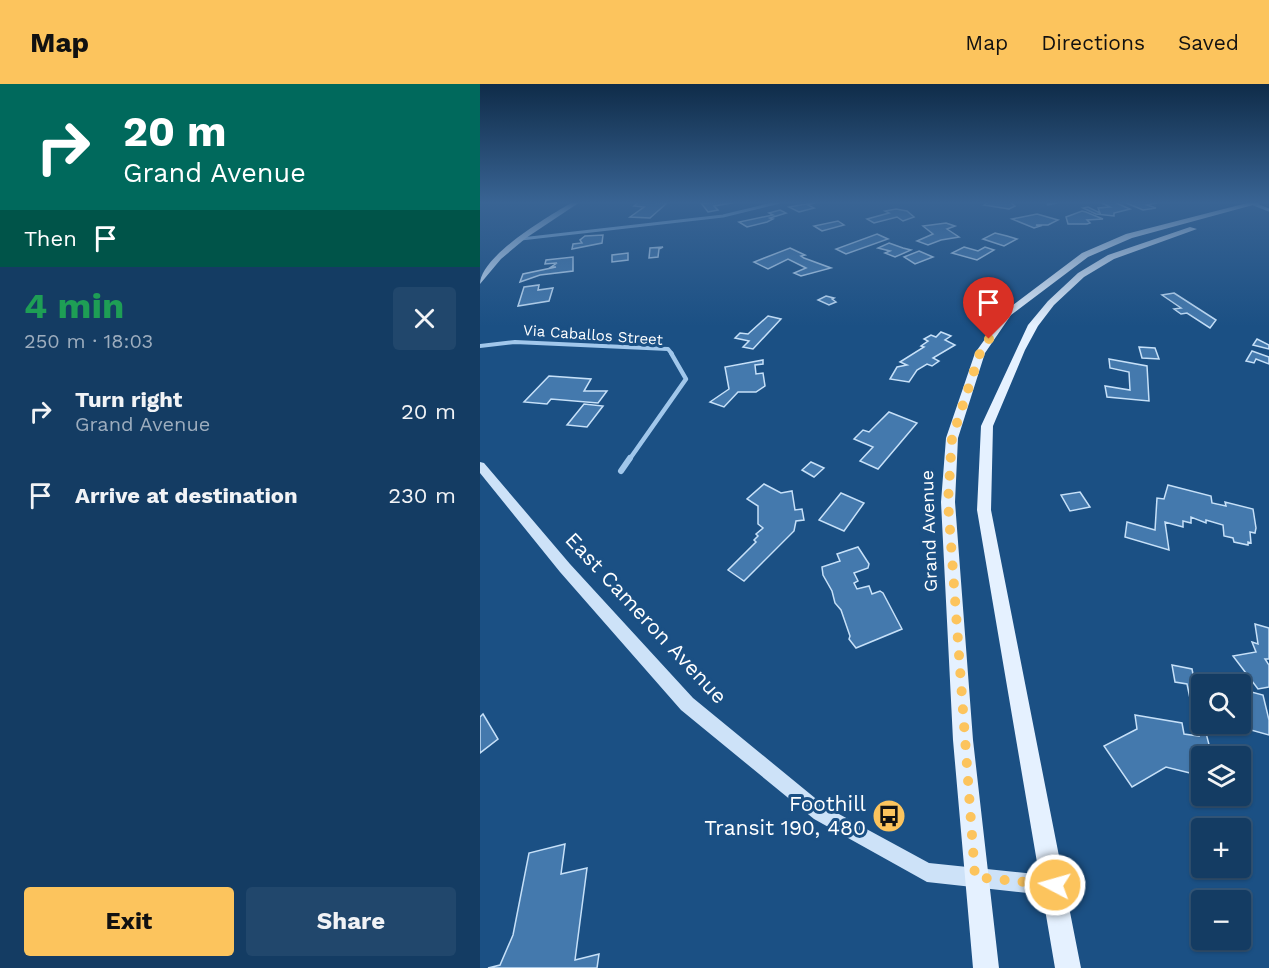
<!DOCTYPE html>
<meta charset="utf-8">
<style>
body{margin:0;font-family:"Work Sans",sans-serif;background:#21476c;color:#f1f3f6;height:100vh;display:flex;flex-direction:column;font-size:22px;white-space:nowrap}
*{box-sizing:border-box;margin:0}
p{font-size:20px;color:#9dadbe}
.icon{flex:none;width:33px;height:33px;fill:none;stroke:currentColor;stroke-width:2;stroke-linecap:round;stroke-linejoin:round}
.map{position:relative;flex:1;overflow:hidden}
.panel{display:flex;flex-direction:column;background:#143c63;width:480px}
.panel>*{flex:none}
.hud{background:#00695c;color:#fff;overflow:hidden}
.fabs{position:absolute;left:711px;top:590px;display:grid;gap:12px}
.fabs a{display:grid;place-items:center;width:60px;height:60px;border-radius:6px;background:#143c63;box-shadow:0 2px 4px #0004,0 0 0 2px #335678;font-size:30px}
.pin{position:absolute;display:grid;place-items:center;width:51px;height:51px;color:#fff;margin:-62px -26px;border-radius:50% 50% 50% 0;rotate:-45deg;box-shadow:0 0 6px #0007}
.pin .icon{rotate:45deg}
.me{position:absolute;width:66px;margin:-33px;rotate:276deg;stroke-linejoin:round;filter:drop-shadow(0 0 4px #0008)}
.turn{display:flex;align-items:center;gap:21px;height:126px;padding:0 24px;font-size:27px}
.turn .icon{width:78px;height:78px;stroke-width:2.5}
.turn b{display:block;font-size:42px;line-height:51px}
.then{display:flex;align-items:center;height:57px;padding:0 24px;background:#0003;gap:12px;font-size:22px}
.round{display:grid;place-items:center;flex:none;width:63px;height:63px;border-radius:6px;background:#21476c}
.overview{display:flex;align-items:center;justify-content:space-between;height:102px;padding:0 24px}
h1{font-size:36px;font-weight:700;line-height:45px;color:#1e9e55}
.cta{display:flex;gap:12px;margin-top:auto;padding:12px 24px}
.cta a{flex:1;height:69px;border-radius:6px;background:#fcc45d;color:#111;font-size:24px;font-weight:700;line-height:69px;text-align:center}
.cta a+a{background:#21476c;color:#f1f3f6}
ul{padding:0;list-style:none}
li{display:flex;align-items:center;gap:18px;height:84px;padding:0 24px}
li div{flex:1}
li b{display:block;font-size:22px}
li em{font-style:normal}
header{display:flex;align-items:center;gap:36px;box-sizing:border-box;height:84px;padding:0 30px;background:#fcc45d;color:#111}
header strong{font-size:28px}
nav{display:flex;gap:33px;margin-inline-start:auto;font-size:21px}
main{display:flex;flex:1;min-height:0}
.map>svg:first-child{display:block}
</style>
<header>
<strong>Map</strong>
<nav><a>Map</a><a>Directions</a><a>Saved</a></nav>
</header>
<main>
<section class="panel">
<div class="hud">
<div class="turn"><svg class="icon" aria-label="right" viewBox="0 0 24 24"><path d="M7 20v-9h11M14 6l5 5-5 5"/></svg><div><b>20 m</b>Grand Avenue</div></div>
<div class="then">Then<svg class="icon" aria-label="arrive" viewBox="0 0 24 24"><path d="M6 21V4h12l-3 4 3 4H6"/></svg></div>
</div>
<div class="overview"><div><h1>4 min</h1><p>250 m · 18:03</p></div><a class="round"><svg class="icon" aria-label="close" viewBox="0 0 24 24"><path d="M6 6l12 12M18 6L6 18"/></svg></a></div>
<ul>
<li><svg class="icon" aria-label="right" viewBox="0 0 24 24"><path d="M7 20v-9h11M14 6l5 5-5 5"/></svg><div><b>Turn right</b><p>Grand Avenue</p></div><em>20 m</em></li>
<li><svg class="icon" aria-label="arrive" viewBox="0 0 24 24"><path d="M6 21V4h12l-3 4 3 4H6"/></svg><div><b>Arrive at destination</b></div><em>230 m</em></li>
</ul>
<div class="cta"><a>Exit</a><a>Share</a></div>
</section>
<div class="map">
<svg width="789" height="884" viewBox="0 0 789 884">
<rect width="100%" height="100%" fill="#1b5084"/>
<g fill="#4479ad" stroke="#c6e0f8" stroke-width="1.5">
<polygon points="159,118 166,118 187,119 170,134 150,133 164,123 154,122"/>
<polygon points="257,118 234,122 238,126 228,128 221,119"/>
<polygon points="337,118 328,121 334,124 319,128 309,123"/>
<polygon points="505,118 530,118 535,122 529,125 504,121 507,119"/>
<polygon points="620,118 634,118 650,125 634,129 634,132 616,130 603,124 608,123 620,129 618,124 630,123"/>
<polygon points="644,118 680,118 667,121 676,124 663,126"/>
<polygon points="416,125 427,127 434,133 423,137 417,133 394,139 387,135 409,129 405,127"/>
<polygon points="300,126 306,129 290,134 293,135 287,138 267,143 259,138 293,131 289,129"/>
<polygon points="602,127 606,128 623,135 607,136 610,139 607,140 588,140 586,133"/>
<polygon points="557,130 578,136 568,141 556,141 560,142 554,144 532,135"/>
<polygon points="358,137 364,141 342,147 334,142"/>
<polygon points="466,139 475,142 467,145 479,153 461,156 448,161 437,157 453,150 443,142"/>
<polygon points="515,149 527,152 537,155 524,162 503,155"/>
<polygon points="397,150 408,155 366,170 356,165"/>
<polygon points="123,151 122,159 92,165 93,160 102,159 100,156 105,152"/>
<polygon points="409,159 423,164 431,166 415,173 405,169 410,167 398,164"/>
<polygon points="183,163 179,165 178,173 169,174 170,164"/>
<polygon points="484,163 498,167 505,163 514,166 497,176 472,169"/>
<polygon points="310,164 325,171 321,172 324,174 351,184 321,192 314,189 326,184 308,175 288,185 274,178"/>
<polygon points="439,167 453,173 435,180 424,173"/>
<polygon points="148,169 148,176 132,178 132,171"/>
<polygon points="93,173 93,187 60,191 40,198 43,190 76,183 71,183 77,179 65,180 66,176"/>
<polygon points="59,201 58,206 73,204 69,217 38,222 44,203"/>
<polygon points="694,209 736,236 730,244 707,229 701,230 694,225 701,224 682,211"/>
<polygon points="346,212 354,214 352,215 356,218 349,221 338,216"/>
<polygon points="288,232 301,235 273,265 263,263 269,257 255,254 260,249 268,250"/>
<polygon points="461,248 471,252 465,256 475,261 453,274 459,277 452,282 447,280 437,286 429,298 410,295 417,283 427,281 420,278 444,263 441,262 448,257 444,255 451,251 456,253"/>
<polygon points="777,255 789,261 789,265 773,261"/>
<polygon points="659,263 675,264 679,275 662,274"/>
<polygon points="772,267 789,273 789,280 776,275 774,279 766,277"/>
<polygon points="629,275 667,282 669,317 627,313 625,302 650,306 649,288 630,284"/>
<polygon points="283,276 283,280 275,281 276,290 283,289 285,302 276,308 258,308 244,323 230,318 249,305 245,283"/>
<polygon points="69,292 111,295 104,307 127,307 118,319 71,315 67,320 44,318"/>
<polygon points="104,320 123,322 107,343 87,341"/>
<polygon points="409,328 437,339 398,385 380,377 393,363 374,355 383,346 389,348"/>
<polygon points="331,378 344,384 334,393 322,386"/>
<polygon points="284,400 301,409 312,407 315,426 322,425 324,436 316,437 314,447 264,497 248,486 276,458 274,456 278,452 276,450 283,444 278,440 278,422 267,415"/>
<polygon points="688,401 731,412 732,419 746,422 745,418 773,425 776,444 775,449 770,448 771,459 768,458 768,461 754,458 753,454 744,452 743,441 726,436 726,439 711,433 711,439 703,437 703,443 685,438 689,466 645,453 647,438 675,446 677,414 684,415"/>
<polygon points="600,408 610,423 590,427 581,411"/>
<polygon points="361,409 384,419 364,447 339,436"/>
<polygon points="378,463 389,480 388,484 374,489 378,497 374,499 377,505 389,502 392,510 400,507 403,509 422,545 376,564 369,555 370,552 361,526 355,519 352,507 343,491 342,483 360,477 357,470"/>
<polygon points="775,540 789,544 789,575 785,575 789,581 789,603 778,605 753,572 776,568 772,558 778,560"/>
<polygon points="692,581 712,585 714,595 740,600 722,600 722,621 711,619 707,600 695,598"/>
<polygon points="760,605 783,611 789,636 789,651 760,643"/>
<polygon points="3,630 18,655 0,669 0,633"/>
<polygon points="655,631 702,639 704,650 719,652 718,647 726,649 732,672 722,672 722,692 686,683 652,703 624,662 657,645"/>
<polygon points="85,760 81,790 107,784 95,876 119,870 117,884 8,884 20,881 33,851 49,769"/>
</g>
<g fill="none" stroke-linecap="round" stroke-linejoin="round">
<g stroke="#a1c7eb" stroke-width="3">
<polyline points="568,120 577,118"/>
<polyline points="774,120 789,126"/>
<polyline points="41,155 243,132 300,118"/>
</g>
<polyline stroke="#a1c7eb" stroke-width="4" points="0,262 35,258 188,265 192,270"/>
<polyline stroke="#a1c7eb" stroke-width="4.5" points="149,376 206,295 191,269"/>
<polyline stroke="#a1c7eb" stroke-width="6" points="141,387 150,374"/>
<g fill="#cde2f8" fill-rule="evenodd">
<path d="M93,118H100L46,154L21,175L0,200C0,172 70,131 93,118Z"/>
<polygon points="0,378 4,379 90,480 213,614 346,723 449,779 575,792 582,795 585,802 582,809 575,812 447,798 334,735 201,626 80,488 0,389"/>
</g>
<g fill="#e5f1ff" fill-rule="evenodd">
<polygon points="771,118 784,118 652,154 608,173 531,231 505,269 478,354 475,418 493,656 519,884 493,884 473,656 461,418 466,354 495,269 525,227 602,169 646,150"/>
<polygon points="710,143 717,145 634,175 604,193 574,221 558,242 545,266 513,342 511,426 601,884 575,884 497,426 501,342 548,241 568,217 598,189 628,171"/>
</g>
</g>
<linearGradient id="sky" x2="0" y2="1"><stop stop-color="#0f2c49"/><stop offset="0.49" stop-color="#396494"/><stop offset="1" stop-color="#396494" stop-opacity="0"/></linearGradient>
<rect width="789" height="242" fill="url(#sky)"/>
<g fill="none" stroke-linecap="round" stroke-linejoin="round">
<polyline stroke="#fcc45d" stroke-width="10" stroke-dasharray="0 18" points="509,255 500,269 472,354 468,418 495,793 575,801"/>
</g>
<defs>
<g id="bus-disc" transform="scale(1.725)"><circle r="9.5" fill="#fcc45d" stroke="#1b5084"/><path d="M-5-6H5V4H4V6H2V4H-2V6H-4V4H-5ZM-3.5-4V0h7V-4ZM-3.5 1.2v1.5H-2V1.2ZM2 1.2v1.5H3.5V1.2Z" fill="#111"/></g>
</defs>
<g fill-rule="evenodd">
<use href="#bus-disc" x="409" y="732"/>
</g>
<g text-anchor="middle" stroke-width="6" stroke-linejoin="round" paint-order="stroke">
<g font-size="15" fill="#fff" stroke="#1b5084">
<text transform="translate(113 251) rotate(4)" y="5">Via Caballos Street</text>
</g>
<g font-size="18" fill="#fff" stroke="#1b5084">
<text transform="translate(449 447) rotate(-92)" y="6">Grand Avenue</text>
</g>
<g font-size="21" fill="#fff" stroke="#1b5084">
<text transform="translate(166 534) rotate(47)" y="7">East Cameron Avenue</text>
</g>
<g font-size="21" fill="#fff" stroke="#1b5084" text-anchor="end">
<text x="386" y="727">Foothill<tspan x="386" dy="24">Transit 190, 480</tspan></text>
</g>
</g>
</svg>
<div class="fabs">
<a><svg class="icon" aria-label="search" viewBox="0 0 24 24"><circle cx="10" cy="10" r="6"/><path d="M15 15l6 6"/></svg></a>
<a><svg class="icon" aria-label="layers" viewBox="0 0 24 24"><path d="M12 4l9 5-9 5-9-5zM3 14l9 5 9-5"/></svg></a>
<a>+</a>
<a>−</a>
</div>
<div class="pin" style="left:509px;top:255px;background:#d93025"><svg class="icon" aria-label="arrive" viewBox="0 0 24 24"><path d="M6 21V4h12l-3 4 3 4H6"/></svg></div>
<svg class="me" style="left:575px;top:801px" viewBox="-20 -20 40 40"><circle r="17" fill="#fcc45d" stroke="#fff" stroke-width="3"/><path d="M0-11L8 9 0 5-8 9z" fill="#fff"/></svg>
</div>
</main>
